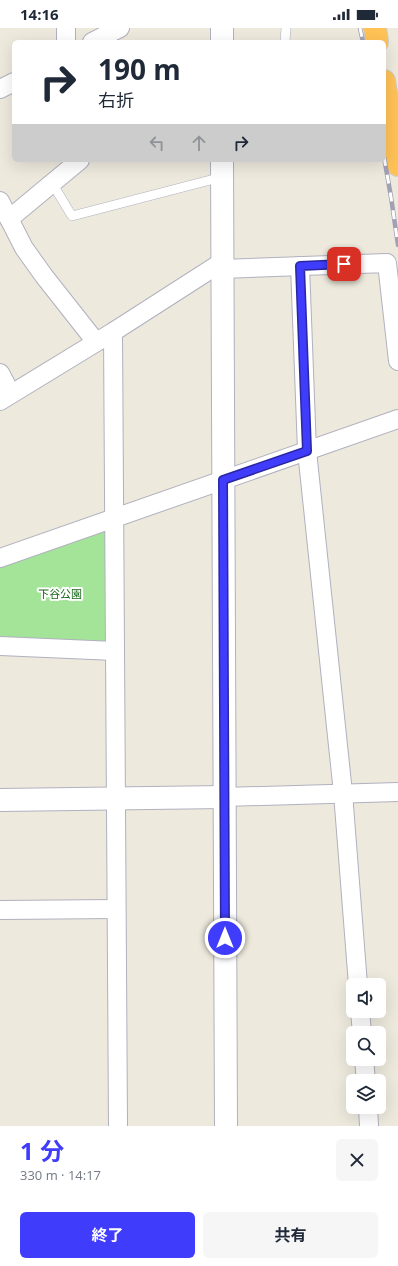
<!DOCTYPE html>
<html lang="ja">
<meta charset="utf-8">
<style>
body{margin:0;font-family:"Open Sans","Noto Sans JP",sans-serif;background:#f6f6f7;color:#1f2937;height:100vh;display:flex;flex-direction:column;font-size:15px;white-space:nowrap}
*{box-sizing:border-box;margin:0}
p{font-size:13px;color:#747a83}
.icon{flex:none;width:22px;height:22px;fill:none;stroke:currentColor;stroke-width:2;stroke-linecap:round;stroke-linejoin:round}
.map{position:relative;height:1098px;overflow:hidden}
.drawer{display:flex;flex-direction:column;background:#fff;flex:1}
.drawer>*{flex:none}
.hud{position:absolute;left:12px;top:12px;width:374px;height:122px;border-radius:6px;box-shadow:0 4px 16px #0002;background:#fff;color:#1f2937;overflow:hidden}
.fabs{position:absolute;left:346px;top:950px;display:grid;gap:8px}
.fabs a{display:grid;place-items:center;width:40px;height:40px;border-radius:6px;background:#fff;box-shadow:0 4px 16px #0002;font-size:20px}
.pin{position:absolute;display:grid;place-items:center;width:34px;height:34px;color:#fff;margin:-17px;border-radius:8px;box-shadow:0 2px 6px #0006}
.me{position:absolute;width:44px;margin:-22px;rotate:0deg;stroke-linejoin:round;filter:drop-shadow(0 0 3px #0008)}
.turn{display:flex;align-items:center;gap:14px;height:84px;padding:0 20px;font-size:18px}
.turn .icon{width:52px;height:52px;stroke-width:2.5}
.turn b{display:block;font-size:28px;line-height:34px}
.lanes{display:flex;align-items:center;height:38px;padding:0 20px;background:#0003;justify-content:center;gap:20px;direction:ltr}
.lanes .off{opacity:.35}
.round{display:grid;place-items:center;flex:none;width:42px;height:42px;border-radius:6px;background:#f6f6f7}
.head{display:flex;align-items:center;justify-content:space-between;height:68px;padding:0 20px}
h1{font-size:24px;font-weight:700;line-height:30px;color:#403cfb}
.action{display:flex;gap:8px;margin-top:auto;padding:8px 20px}
.action a{flex:1;height:46px;border-radius:6px;background:#403cfb;color:#fff;font-size:16px;font-weight:700;line-height:46px;text-align:center}
.action a+a{background:#f6f6f7;color:#1f2937}
.status{display:flex;justify-content:space-between;align-items:center;height:28px;padding:0 20px;background:#fff;direction:ltr}
.status svg{height:11px;fill:currentColor}
.map>svg:first-child{display:block}
</style>
<div class="status"><b>14:16</b><svg viewBox="0 0 49 12"><path d="M0 12V9h3v3zM5 12V6h3v6zM10 12V3h3v9zM15 12V0h3v12zM26 1h20v11H26zM47 4h2v5h-2z"/></svg></div>
<div class="map">
<svg width="398" height="1098" viewBox="0 0 398 1098">
<rect width="100%" height="100%" fill="#ede9dd"/>
<polygon fill="#a3e499" points="114,491 115,623 0,618 0,530"/>
<g fill="none" stroke-linecap="round" stroke-linejoin="round">
<g stroke="#b1b1bf" stroke-width="10">
<g id="lane">
<polyline points="285,14 286,0"/>
<polyline points="52,155 72,188 222,149"/>
</g>
</g>
<g stroke="#b1b1bf" stroke-width="20">
<g id="street">
<polyline points="66,0 66,14"/>
<polyline points="92,14 120,0"/>
<polyline points="0,61 14,54"/>
<polyline points="0,173 24,220 44,248 96,314"/>
<polyline points="9,191 80,132"/>
<polyline points="300,238 307,423 343,765 358,957"/>
<polyline points="222,241 387,235 398,333"/>
<polyline points="113,304 118,1098"/>
<polyline points="0,345 11,366"/>
<polyline points="0,373 113,304 222,234"/>
<polyline points="0,530 398,391"/>
<polyline points="0,618 115,623"/>
<polyline points="224,769 398,764"/>
<polyline points="0,882 116,881"/>
<polyline points="360,983 362,1005"/>
<polyline points="364,1031 366,1053"/>
<polyline points="368,1079 369,1098"/>
</g>
</g>
<g stroke="#b1b1bf" stroke-width="24">
<g id="secondary">
<polyline points="222,0 222,14"/>
<polyline points="222,132 226,1098"/>
<polyline points="0,772 224,769"/>
</g>
</g>
<g stroke="#ccc" stroke-width="24">
<g id="highway">
<polyline points="375,0 377,14"/>
<polyline points="384,53 398,137"/>
</g>
</g>
<use href="#lane" stroke="#fff" stroke-width="9"/>
<use href="#street" stroke="#fff" stroke-width="18"/>
<use href="#secondary" stroke="#fff" stroke-width="22"/>
<use href="#highway" stroke="#ffc256" stroke-width="22"/>
<g stroke="#a1a0b5" stroke-width="4.5">
<g id="rail">
<polyline points="360,0 363,14"/>
<polyline points="384,129 391,169 398,217"/>
</g>
</g>
<use href="#rail" stroke="#fff" stroke-width="3" stroke-dasharray="9" stroke-linecap="butt"/>
</g>
<g fill="none" stroke-linecap="round" stroke-linejoin="round">
<g stroke="#2a27a3" stroke-width="10">
<polyline id="route" points="225,910 223,452 307,423 300,238 344,236"/>
</g>
<use href="#route" stroke="#403cfb" stroke-width="7"/>
</g>
<g text-anchor="middle" stroke-width="4" stroke-linejoin="round" paint-order="stroke">
<g font-size="11" fill="#1a691a" stroke="#fff">
<text x="60" y="570">下谷公園</text>
</g>
</g>
</svg>
<div class="fabs">
<a><svg class="icon" aria-label="sound" viewBox="0 0 24 24"><path d="M4 9h4l5-4v14l-5-4H4zM17 9q2 3 0 6"/></svg></a>
<a><svg class="icon" aria-label="search" viewBox="0 0 24 24"><circle cx="10" cy="10" r="6"/><path d="M15 15l6 6"/></svg></a>
<a><svg class="icon" aria-label="layers" viewBox="0 0 24 24"><path d="M12 4l9 5-9 5-9-5zM3 14l9 5 9-5"/></svg></a>
</div>
<div class="pin" style="left:344px;top:236px;background:#d93025"><svg class="icon" aria-label="arrive" viewBox="0 0 24 24"><path d="M6 21V4h12l-3 4 3 4H6"/></svg></div>
<svg class="me" style="left:225px;top:910px" viewBox="-20 -20 40 40"><circle r="17" fill="#403cfb" stroke="#fff" stroke-width="3"/><path d="M0-11L8 9 0 5-8 9z" fill="#fff"/></svg>
<div class="hud">
<div class="turn"><svg class="icon" aria-label="right" viewBox="0 0 24 24"><path d="M7 20v-9h11M14 6l5 5-5 5"/></svg><div><b>190 m</b>右折</div></div>
<div class="lanes"><svg class="icon off" aria-label="left" viewBox="0 0 24 24"><path d="M17 20v-9H6M10 6l-5 5 5 5"/></svg><svg class="icon off" aria-label="ahead" viewBox="0 0 24 24"><path d="M12 20V5M6 11l6-6 6 6"/></svg><svg class="icon" aria-label="right" viewBox="0 0 24 24"><path d="M7 20v-9h11M14 6l5 5-5 5"/></svg></div>
</div>
</div>
<section class="drawer">
<div class="head"><div><h1>1 分</h1><p>330 m · 14:17</p></div><a class="round"><svg class="icon" aria-label="close" viewBox="0 0 24 24"><path d="M6 6l12 12M18 6L6 18"/></svg></a></div>
<div class="action"><a>終了</a><a>共有</a></div>
</section>
